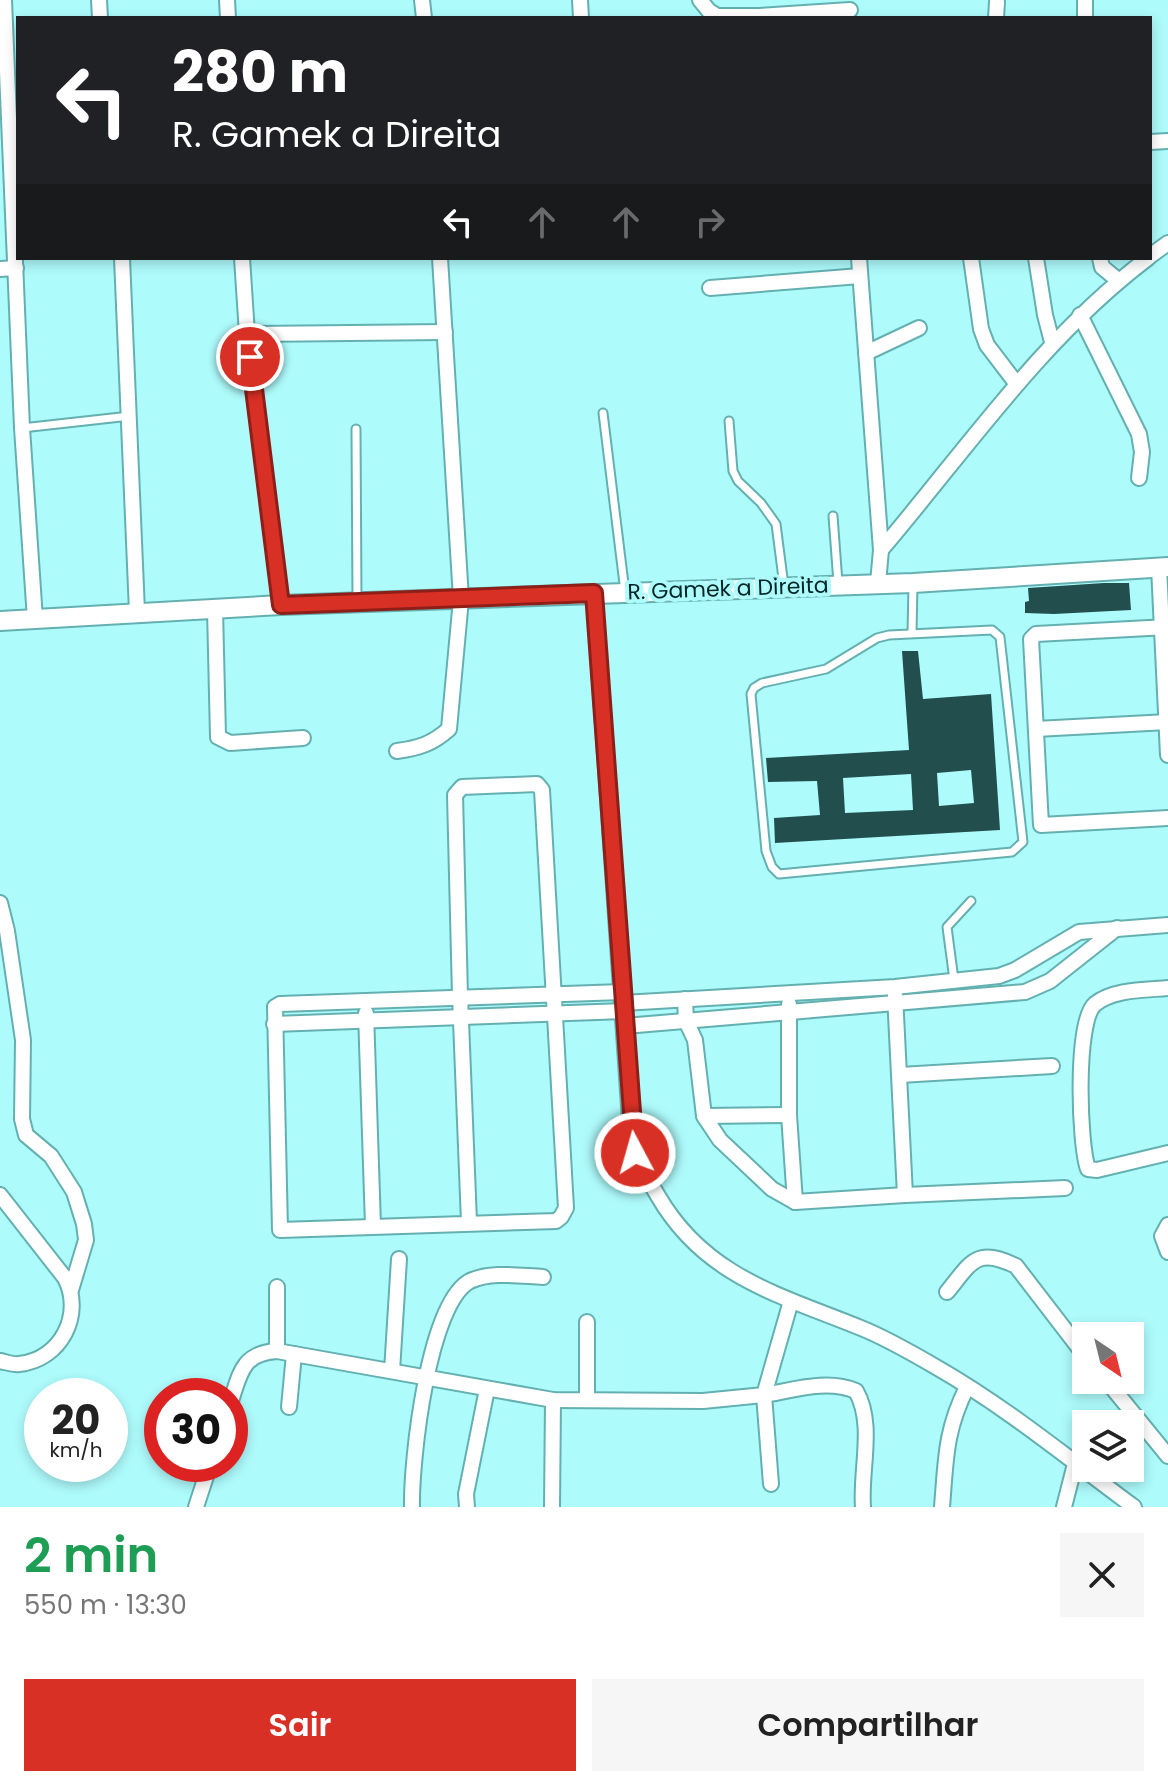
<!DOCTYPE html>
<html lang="pt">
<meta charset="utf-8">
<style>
body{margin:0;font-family:Poppins,sans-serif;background:#f6f6f6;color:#222;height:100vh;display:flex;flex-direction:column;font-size:30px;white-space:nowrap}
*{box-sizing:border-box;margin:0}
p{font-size:26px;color:#767676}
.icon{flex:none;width:44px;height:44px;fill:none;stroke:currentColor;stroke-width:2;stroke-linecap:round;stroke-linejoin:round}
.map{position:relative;height:1507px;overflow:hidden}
.sheet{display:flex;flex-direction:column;background:#fff;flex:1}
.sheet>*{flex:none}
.banner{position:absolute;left:16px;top:16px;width:1136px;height:244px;border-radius:0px;box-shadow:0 4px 12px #0003;background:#202124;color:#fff;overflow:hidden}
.needle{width:52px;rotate:145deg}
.tools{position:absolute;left:1072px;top:1322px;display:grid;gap:16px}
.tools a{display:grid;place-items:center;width:72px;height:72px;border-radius:0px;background:#fff;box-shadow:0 4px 12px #0003;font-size:40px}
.speed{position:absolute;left:24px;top:1378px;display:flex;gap:16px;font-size:40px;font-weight:700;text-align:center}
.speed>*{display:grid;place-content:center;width:104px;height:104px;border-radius:50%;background:#fff;box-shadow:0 4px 12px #0003;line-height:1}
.speed small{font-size:20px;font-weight:400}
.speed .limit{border:12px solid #d22;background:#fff;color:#111}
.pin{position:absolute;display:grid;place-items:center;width:68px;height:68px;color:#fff;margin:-34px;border:4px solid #fff;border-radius:50%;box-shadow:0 2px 8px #0007}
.me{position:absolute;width:88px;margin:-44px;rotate:354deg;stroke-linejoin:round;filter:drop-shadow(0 0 6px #0008)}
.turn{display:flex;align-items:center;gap:28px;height:168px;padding:0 24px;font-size:36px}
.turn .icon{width:104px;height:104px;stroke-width:2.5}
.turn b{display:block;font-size:56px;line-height:68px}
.lanes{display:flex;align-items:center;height:76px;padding:0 24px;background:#0003;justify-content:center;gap:40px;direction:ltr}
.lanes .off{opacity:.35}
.round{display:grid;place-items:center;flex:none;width:84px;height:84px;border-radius:0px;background:#f6f6f6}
.headline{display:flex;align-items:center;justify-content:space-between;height:136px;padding:0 24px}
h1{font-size:48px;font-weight:600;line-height:60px;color:#1e9e55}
.action{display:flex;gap:16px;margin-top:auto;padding:16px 24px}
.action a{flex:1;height:92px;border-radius:0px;background:#d93025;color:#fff;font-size:32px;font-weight:600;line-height:92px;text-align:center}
.action a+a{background:#f6f6f6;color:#222}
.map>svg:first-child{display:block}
</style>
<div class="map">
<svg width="1168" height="1507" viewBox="0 0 1168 1507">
<rect width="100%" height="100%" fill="#aefbfc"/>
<g fill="#224e4e" fill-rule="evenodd">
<polygon points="1104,583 1129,583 1131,610 1054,614 1025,613 1025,602 1029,601 1028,588"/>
<path d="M902,651H918L923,699L991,694L1000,830L775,843L774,818L820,815L817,781L768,782L766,758L909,750ZM971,770L974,803L939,806L937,773ZM911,774L913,810L845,813L843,778Z"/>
</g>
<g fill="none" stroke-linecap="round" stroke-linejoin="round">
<g stroke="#64b0b1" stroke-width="11">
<g id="lane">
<polyline points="603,413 625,592"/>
<polyline points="729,421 733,471 738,481 761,503 776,524 784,586"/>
<polyline points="22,428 130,416"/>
<polyline points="356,429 357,599"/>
<polyline points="833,516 838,583"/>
<polygon points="992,630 1000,637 1023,842 1012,852 779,874 772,867 766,851 751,694 754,688 762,683 826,669 877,638 889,635"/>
<polyline points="912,633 913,585"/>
<polyline points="954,980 947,927 971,901"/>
</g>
</g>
<g stroke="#64b0b1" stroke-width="18">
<g id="street">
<polyline points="4,0 22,428 35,619"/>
<polyline points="99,0 100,18"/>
<polyline points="227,0 228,18"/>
<polyline points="422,0 424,18"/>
<polyline points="580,0 581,18"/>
<polyline points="700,0 709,11 717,16 759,16 850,10"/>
<polyline points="1085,0 1085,18"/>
<polyline points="996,18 997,2"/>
<polyline points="1150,142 1168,141"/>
<polyline points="1150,256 1168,243"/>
<polyline points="122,258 137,612"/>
<polyline points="242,258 247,334 281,605"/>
<polyline points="859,258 881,550 878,583"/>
<polyline points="971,258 981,329 987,345 1016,383"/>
<polyline points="1036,258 1045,315 1052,342"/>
<polyline points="1100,258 1102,267 1119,281"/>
<polyline points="0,269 16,268"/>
<polyline points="710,288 860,276"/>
<polyline points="1080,315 1139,434 1142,452 1139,478"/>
<polyline points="247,334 445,332"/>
<polyline points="866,353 919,328"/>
<path d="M881,550C967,449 1041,339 1148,258"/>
<polyline points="1159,567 1168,755"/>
<path d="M594,593L631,1136C636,1159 646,1176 658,1196C705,1277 780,1295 861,1328C886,1338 912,1353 936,1367C1006,1407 1069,1459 1134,1507"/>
<polyline points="215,609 218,737 230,743 303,738"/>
<polyline points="1168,627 1036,634 1031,639 1041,825 1168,818"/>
<polyline points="1036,729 1168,722"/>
<path d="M397,751C419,748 432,744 449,729L461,599L440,258"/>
<polyline points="0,903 7,931 23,1040 22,1119 26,1135 51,1156 74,1192 84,1224 86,1240 71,1290"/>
<path d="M1168,988C1146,990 1113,989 1095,1004C1075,1021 1079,1144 1088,1169L1097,1170L1168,1153"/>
<polyline points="895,995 905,1195"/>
<polyline points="685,999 686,1021 695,1040 704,1116 720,1140 772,1189 795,1202 905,1195 1065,1188"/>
<polyline points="623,1003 895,987 999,976 1015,970 1079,932 1168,925"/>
<polyline points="789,1004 789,1115 795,1202"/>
<polyline points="366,1013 373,1226"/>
<polyline points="274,1024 624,1011"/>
<polyline points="625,1026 1025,992 1050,981 1117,928"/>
<polyline points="900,1075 1052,1066"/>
<polyline points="704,1116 789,1115"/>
<path d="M0,1195L65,1278C84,1314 61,1360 19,1364C13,1365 6,1362 0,1361"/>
<path d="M469,1222L460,996L455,795L462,787L537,784L542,790L566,1208L561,1217L556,1221L280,1230L275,1007L280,1004C394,999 508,997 622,992"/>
<polyline points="1168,1225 1162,1236 1168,1252"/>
<path d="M947,1292C971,1263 976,1246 1016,1266L1086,1357"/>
<polyline points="587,1322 587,1400"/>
<polyline points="277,1351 277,1287"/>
<polyline points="392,1371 399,1259"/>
<polyline points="1106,1380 1168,1456"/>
<path d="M230,1404C240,1375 241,1353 277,1351L553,1400L703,1401L764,1395L791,1301"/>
<polyline points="289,1407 294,1354"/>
<path d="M771,1484L764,1395C794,1390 827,1379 856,1391C875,1424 860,1470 863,1507"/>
<polyline points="196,1507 210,1464"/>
<path d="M412,1507C411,1462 428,1303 470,1281C491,1271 520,1276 543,1277"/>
<polyline points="467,1507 466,1494 487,1389"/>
<polyline points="552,1507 553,1400"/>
<path d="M942,1507C946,1459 945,1431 967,1387"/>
<polyline points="1064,1507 1075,1464"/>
</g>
</g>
<g stroke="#64b0b1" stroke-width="22">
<polyline id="secondary" points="0,621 281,605 913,583 1168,567"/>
</g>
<use href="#lane" stroke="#fff" stroke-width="7"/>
<use href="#street" stroke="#fff" stroke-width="14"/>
<use href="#secondary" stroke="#fff" stroke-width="18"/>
</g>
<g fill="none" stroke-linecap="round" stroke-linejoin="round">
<g stroke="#8d1f18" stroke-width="20">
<polyline id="route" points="250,357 281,605 594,593 635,1153"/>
</g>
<use href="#route" stroke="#d93025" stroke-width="14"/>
</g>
<g text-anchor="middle" stroke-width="8" stroke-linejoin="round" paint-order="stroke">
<g font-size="22" fill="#042627" stroke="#aefbfc">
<text transform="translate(728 588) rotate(-2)" y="8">R. Gamek a Direita</text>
</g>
</g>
</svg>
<div class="tools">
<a><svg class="needle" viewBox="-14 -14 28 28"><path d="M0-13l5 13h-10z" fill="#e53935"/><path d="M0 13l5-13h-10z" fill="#767676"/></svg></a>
<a><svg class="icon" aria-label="layers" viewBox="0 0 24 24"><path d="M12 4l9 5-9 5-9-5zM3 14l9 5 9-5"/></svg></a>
</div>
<div class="speed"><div>20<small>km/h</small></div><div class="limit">30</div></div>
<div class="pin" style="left:250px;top:357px;background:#d93025"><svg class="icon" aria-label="arrive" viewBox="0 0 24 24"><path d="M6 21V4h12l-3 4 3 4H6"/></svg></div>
<svg class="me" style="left:635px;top:1153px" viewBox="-20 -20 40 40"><circle r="17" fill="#d93025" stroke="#fff" stroke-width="3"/><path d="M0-11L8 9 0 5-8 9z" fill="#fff"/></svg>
<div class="banner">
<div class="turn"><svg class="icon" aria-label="left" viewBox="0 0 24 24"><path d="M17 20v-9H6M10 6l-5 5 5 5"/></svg><div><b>280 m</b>R. Gamek a Direita</div></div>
<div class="lanes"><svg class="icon" aria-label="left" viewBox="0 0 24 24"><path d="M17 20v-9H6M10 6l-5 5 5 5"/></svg><svg class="icon off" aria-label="ahead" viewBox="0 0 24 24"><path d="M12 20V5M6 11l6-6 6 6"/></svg><svg class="icon off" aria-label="ahead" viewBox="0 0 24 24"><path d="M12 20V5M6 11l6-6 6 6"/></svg><svg class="icon off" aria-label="right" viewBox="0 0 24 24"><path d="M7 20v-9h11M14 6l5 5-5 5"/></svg></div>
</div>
</div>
<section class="sheet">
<div class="headline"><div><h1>2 min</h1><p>550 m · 13:30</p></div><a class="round"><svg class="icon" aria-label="close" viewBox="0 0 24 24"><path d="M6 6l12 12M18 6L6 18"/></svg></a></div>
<div class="action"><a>Sair</a><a>Compartilhar</a></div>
</section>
